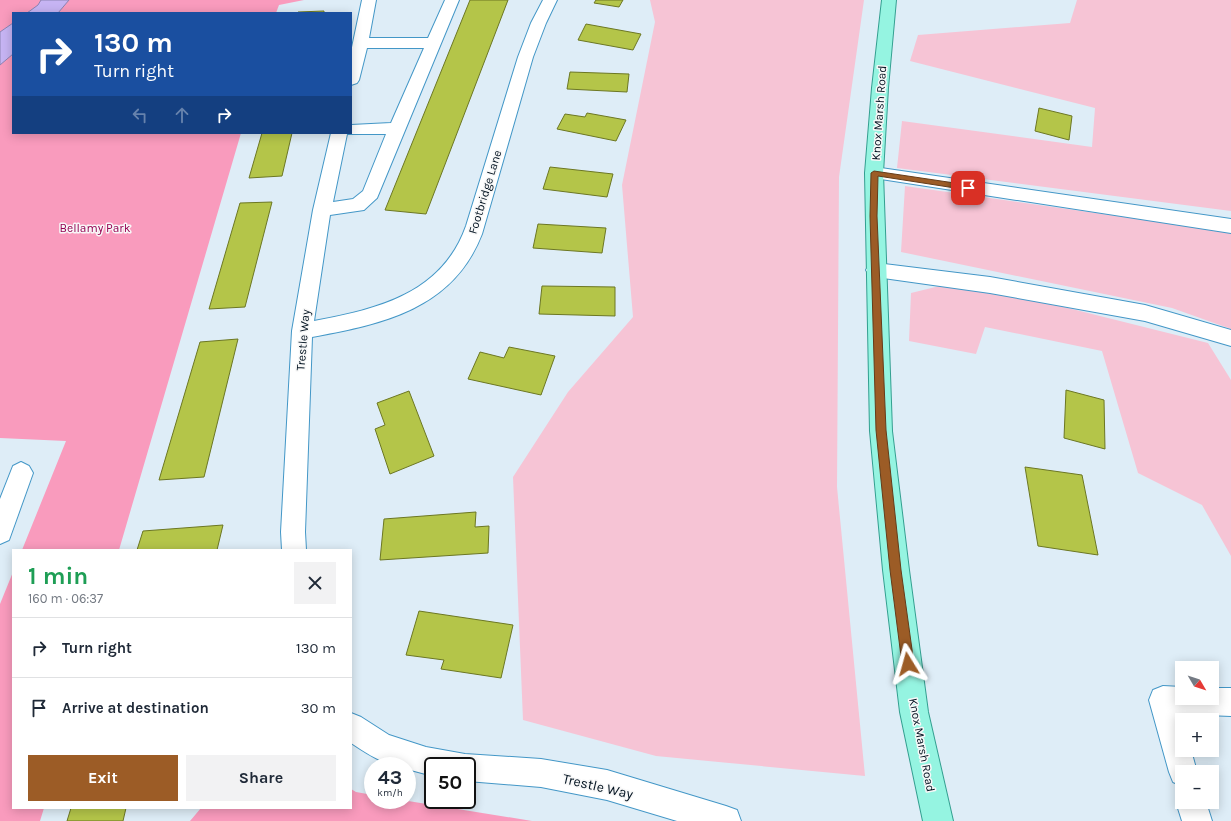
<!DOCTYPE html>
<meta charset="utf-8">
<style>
body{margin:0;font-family:Karla,sans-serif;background:#f2f2f3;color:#1f2937;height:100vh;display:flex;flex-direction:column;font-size:15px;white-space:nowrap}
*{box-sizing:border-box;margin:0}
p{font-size:13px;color:#747a83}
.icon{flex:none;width:22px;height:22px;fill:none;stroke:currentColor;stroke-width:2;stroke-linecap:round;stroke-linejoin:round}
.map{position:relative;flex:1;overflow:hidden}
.details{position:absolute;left:12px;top:549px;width:340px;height:260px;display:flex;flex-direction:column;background:#fff;border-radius:0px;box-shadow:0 2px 10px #0003}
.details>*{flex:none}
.banner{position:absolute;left:12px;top:12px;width:340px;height:122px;border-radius:0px;box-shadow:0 2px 10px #0003;background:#1a4fa0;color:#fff;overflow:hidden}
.needle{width:26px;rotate:129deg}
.buttons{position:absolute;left:1175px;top:661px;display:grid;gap:8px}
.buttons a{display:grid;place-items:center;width:44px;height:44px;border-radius:0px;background:#fff;box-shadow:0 2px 10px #0003;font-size:20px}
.speed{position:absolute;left:364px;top:757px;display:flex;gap:8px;font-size:20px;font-weight:700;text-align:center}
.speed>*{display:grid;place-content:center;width:52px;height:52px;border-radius:50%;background:#fff;box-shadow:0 2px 10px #0003;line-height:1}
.speed small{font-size:10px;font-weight:400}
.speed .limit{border:2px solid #111;border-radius:6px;background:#fff;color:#111}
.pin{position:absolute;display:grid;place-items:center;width:34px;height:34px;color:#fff;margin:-17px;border-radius:8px;box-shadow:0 2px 6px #0006}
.me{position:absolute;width:44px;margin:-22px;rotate:352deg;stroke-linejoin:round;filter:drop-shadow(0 0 3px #0008)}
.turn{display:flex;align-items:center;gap:14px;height:84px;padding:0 16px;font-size:18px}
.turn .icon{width:52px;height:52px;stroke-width:2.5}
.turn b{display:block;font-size:28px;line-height:34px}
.lanes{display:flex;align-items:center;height:38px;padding:0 16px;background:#0003;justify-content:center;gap:20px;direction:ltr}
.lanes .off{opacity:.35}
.round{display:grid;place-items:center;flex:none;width:42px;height:42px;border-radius:0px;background:#f2f2f3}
.summary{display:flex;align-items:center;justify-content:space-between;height:68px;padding:0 16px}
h1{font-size:24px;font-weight:700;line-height:30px;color:#1e9e55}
.action{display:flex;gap:8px;margin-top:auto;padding:8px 16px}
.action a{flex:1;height:46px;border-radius:0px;background:#9c5c26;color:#fff;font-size:16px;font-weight:700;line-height:46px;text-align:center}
.action a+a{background:#f2f2f3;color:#1f2937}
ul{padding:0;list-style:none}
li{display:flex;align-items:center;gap:12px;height:60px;padding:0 16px;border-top:1px solid #e0e1e3}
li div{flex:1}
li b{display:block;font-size:15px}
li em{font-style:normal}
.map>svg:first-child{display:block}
</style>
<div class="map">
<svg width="1231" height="821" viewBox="0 0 1231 821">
<rect width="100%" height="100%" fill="#deedf7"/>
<g fill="#f6c4d5">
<polygon points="650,0 864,0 839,177 837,487 865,776 656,756 523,720 513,477 568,392 633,317 622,185 655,22"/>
<polygon points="1077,0 1231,0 1231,211 897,168 902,121 1092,147 1095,108 910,61 918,35 1070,23"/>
<polygon points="905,186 1231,232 1231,329 1172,308 901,252"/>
<polygon points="960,281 1208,343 1231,380 1231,556 1202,505 1138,473 1102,351 985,327 976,354 909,341 911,293"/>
</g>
<g fill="#f99bbd">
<polygon points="0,0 304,0 279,5 276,13 13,13 13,133 241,133 119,550 22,550 66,441 0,438"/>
<polygon points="13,572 13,808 44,808 40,821 0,821 0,604"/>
<polygon points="351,789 356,792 373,795 373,800 402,800 532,821 190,821 201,808 351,808"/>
</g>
<g fill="#c6b4f3" stroke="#8b83b3">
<polygon points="41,0 69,0 58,13 27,13 38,5"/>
<polygon points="13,23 13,54 0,65 0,32"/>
</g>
<g fill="#b4c549" stroke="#6c7723">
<polygon points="470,0 508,0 426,214 385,210"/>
<polygon points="596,0 623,0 619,7 594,3"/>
<polygon points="324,11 324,13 297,13 298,12"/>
<polygon points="586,24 641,34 633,50 578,40"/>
<polygon points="570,72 629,74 627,92 567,89"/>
<polygon points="1039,108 1072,116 1069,140 1035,131"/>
<polygon points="587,113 626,120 616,141 557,129 565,114 585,117"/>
<polygon points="262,133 292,133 282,176 249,178"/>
<polygon points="550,167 613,174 607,197 543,189"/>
<polygon points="272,202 245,307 209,309 240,203"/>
<polygon points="538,224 606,228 602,253 533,248"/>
<polygon points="542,286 615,287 615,316 539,314"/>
<polygon points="238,339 204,477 159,480 200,342"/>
<polygon points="509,347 555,356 541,395 468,379 480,352 504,358"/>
<polygon points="1066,390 1104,400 1105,449 1064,438"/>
<polygon points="409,391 434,456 390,474 375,429 385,425 377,403"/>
<polygon points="1025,467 1082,475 1098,555 1038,546"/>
<polygon points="476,512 475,527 489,526 488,553 380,560 384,519"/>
<polygon points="223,525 217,550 137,550 143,531"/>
<polygon points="419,611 513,625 501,678 441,669 444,660 406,655"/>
<polygon points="71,808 126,808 123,821 67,821"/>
</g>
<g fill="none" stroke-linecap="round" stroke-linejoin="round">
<g stroke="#4397c7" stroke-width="2">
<g id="minor">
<path d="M362,0H376L369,38H428L445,0H459L377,198L364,210L330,215L314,321C378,309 442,294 466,226L518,57L531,23L543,0H557L546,23L533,57L482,234C453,309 383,324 312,337L305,532L306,550H282L281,532L292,331L313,210L331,133H351V125L391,123L424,48H367L359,80L357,83L351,85V52ZM347,134H386L363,191L353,199L333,202Z"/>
<polygon points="874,167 1231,219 1231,233 868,177 865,173 868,169"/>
<polygon points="876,263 990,277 1145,305 1231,330 1231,346 1145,321 990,293 876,277 869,275 866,270 869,265"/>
<polygon points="21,462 29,466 33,473 9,540 0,544 0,499 13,466"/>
<polygon points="1163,686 1182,687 1182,698 1212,698 1212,688 1231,688 1231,716 1181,714 1182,720 1182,750 1191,750 1197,772 1182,772 1182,786 1173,782 1169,772 1149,700 1153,690"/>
<path d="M351,713L361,717L389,735L426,747L465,754L541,759L607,770L726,806L737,810L741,821H677L607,800L541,787L467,781V766H433V776L407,769V766C385,766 369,755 351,743Z"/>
<polygon points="1182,791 1182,802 1206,802 1212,821 1182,821 1176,802"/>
</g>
</g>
<g stroke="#339f90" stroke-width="2">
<polygon id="major" points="882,0 896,0 888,88 883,173 892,431 909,570 928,712 953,821 923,821 900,712 883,570 870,431 865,173 872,88"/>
</g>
<use href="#minor" fill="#fff" fill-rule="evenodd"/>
<use href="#major" fill="#95f4e1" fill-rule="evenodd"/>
</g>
<polygon fill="#9c5c26" stroke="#653c19" points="874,171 968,185 972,188 968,190 878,176 877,216 886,430 901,570 914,664 912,668 908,670 904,668 902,664 890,570 876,430 870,216 871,173"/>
<g text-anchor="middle" stroke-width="3" stroke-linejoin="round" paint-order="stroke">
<g font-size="12" fill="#00111f" stroke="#f8f8f8">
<text transform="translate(879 113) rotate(-86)" y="4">Knox Marsh Road</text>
<text transform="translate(485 192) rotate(-73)" y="4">Footbridge Lane</text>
<text transform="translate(303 340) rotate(-85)" y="4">Trestle Way</text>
<text transform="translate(922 745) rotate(79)" y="4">Knox Marsh Road</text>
</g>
<g font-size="12" fill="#940052" stroke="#f8f8f8">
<text x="95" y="232">Bellamy Park</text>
</g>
<g font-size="14" fill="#00111f" stroke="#f8f8f8">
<text transform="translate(598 786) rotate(13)" y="5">Trestle Way</text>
</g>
</g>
</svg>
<div class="buttons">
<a><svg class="needle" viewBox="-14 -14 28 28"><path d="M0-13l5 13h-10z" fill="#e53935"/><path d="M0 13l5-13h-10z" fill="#747a83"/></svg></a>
<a>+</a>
<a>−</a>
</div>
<div class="speed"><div>43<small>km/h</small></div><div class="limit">50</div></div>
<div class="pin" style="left:968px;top:188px;background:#d93025"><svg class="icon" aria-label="arrive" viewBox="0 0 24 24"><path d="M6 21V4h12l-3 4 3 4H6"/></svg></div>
<svg class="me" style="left:908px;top:664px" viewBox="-20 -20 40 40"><path d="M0-17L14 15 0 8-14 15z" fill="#9c5c26" stroke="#fff" stroke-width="4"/></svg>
<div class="banner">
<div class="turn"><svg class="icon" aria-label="right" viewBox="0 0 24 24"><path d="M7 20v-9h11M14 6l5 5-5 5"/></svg><div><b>130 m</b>Turn right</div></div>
<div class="lanes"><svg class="icon off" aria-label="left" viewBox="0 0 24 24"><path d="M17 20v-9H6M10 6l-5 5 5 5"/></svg><svg class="icon off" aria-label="ahead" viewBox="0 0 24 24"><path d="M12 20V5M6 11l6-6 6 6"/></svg><svg class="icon" aria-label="right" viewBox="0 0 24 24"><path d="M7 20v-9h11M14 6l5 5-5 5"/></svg></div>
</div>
<section class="details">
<div class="summary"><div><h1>1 min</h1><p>160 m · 06:37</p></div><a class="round"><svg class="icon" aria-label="close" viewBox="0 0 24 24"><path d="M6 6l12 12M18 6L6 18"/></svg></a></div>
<ul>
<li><svg class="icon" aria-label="right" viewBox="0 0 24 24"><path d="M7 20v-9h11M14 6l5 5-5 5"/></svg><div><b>Turn right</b></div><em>130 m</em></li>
<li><svg class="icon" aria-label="arrive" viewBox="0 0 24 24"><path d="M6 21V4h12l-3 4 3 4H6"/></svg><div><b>Arrive at destination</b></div><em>30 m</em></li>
</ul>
<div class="action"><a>Exit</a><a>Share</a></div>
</section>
</div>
